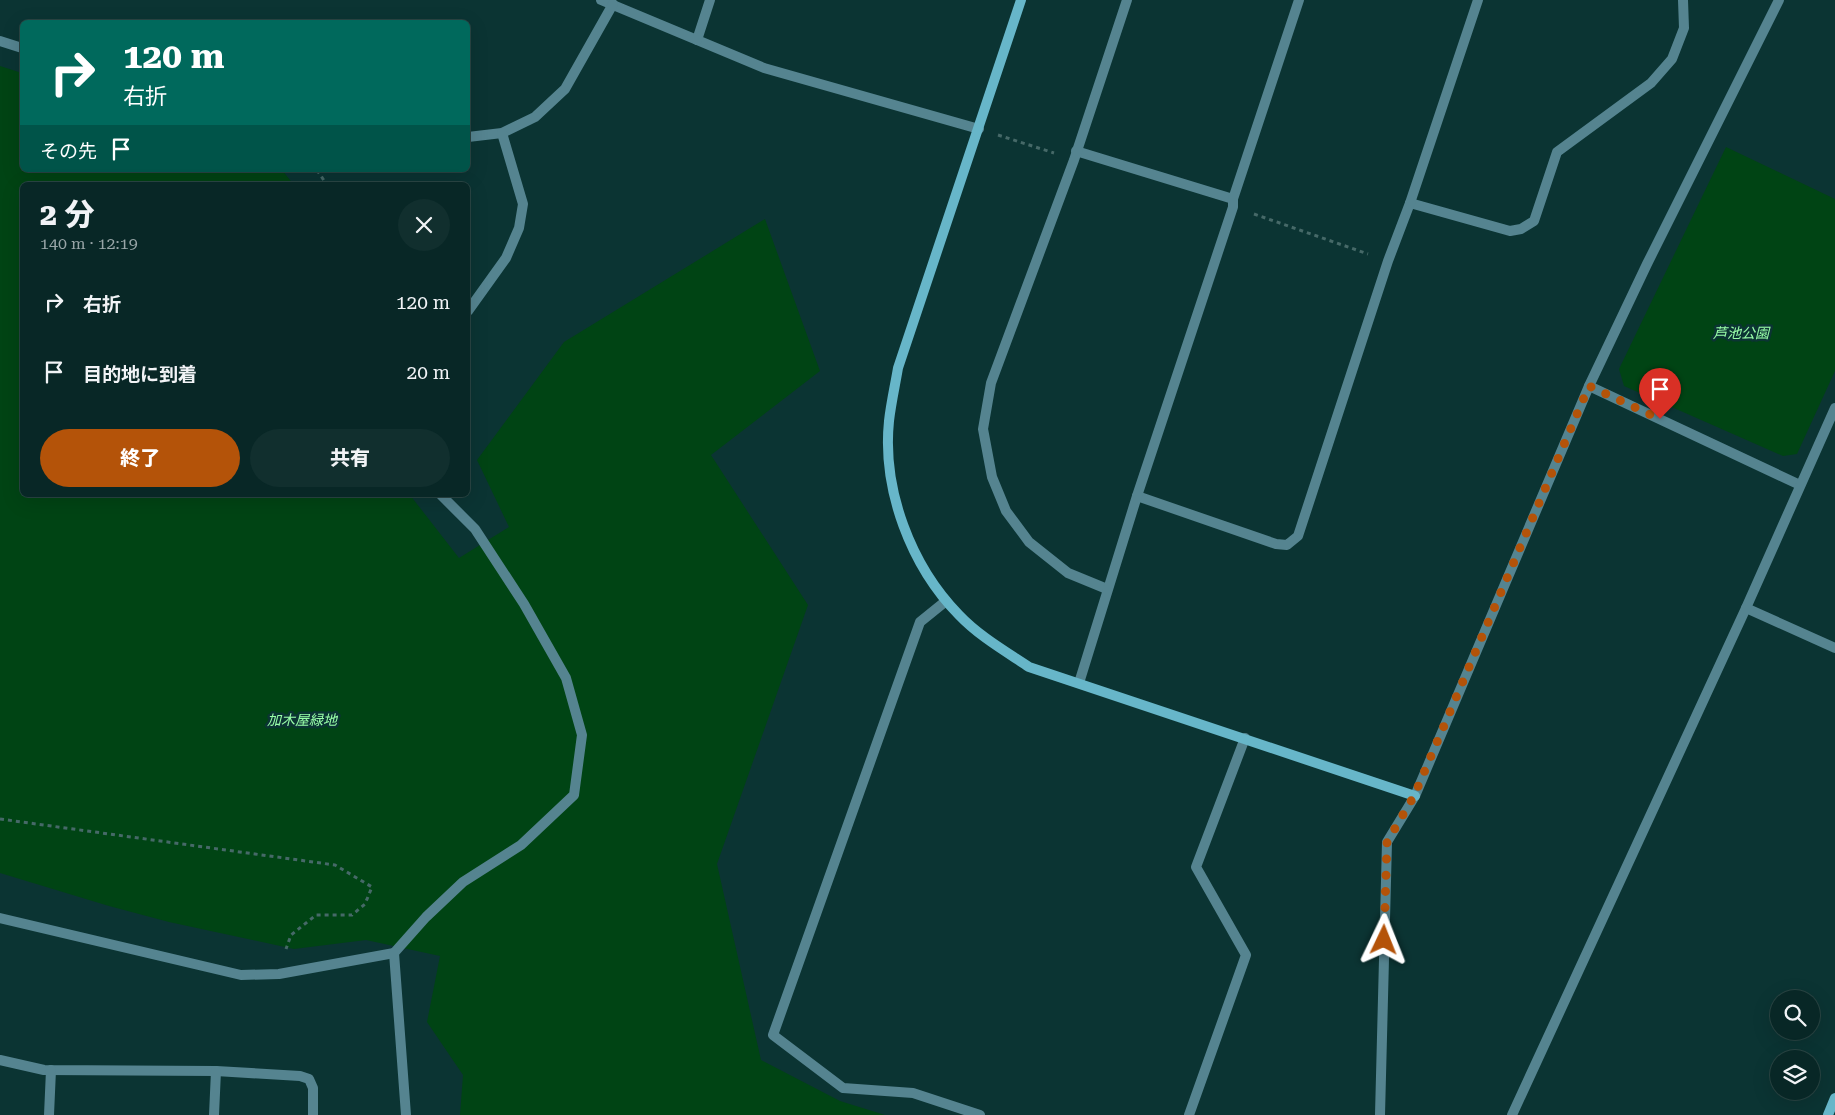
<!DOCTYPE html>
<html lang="ja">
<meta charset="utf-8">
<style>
body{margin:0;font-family:"Roboto Serif","Noto Sans JP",serif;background:#112f2e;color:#f1f3f6;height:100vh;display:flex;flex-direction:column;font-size:19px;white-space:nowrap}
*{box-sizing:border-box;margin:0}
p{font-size:16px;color:#98a5a7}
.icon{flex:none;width:28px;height:28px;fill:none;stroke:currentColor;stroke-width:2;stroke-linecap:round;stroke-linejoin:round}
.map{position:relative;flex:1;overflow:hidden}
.panel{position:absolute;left:20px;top:182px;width:450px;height:315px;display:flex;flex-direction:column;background:#082726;border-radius:8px;box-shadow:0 5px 20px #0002,0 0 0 1px #294443}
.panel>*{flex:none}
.hud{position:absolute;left:20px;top:20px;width:450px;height:152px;border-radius:8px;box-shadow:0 5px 20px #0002,0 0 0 1px #294443;background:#00695c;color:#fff;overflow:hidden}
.tools{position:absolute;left:1770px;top:990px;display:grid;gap:10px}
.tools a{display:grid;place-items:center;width:50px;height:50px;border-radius:50%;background:#082726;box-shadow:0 5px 20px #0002,0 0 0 1px #294443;font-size:25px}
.pin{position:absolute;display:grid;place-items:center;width:42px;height:42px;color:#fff;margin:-51px -21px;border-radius:50% 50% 50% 0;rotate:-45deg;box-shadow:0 0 5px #0007}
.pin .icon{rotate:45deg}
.me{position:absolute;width:55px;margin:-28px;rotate:2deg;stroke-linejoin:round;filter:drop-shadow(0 0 4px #0008)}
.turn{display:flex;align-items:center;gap:18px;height:105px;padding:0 20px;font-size:22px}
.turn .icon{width:65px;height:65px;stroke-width:2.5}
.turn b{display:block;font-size:35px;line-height:42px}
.then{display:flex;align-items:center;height:48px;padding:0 20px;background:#0003;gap:10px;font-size:19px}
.round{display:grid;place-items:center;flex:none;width:52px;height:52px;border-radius:26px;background:#112f2e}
.headline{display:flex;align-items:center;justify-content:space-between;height:85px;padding:0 20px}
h1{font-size:30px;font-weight:800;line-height:38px}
.action{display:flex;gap:10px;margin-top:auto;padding:10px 20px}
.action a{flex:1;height:58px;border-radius:30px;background:#b45309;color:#fff;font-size:20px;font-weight:800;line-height:58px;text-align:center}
.action a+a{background:#112f2e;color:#f1f3f6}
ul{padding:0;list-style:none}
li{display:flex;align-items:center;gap:15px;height:70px;padding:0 20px}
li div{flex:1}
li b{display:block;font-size:19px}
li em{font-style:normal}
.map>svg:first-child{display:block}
</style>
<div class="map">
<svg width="1835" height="1115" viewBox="0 0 1835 1115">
<rect width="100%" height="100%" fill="#0b3433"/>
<g fill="#004414">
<polygon points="0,66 22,73 22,170 282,170 294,185 22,185 22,495 410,495 459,558 509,527 477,460 564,342 765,219 820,371 711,455 808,605 717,864 761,1060 840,1101 885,1115 460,1115 463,1075 427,1022 440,956 366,940 294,949 169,922 109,906 0,873"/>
<polygon points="1726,147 1835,199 1835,371 1797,454 1783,456 1624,386 1619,369"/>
</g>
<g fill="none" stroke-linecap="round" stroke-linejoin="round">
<g stroke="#466968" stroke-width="3" stroke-dasharray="4 4" stroke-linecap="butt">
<polyline points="998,135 1054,153"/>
<polyline points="317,170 327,185"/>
<polyline points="1254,214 1368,254"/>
<polyline points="0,819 335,865 372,887 365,904 352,915 316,915 291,935 286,949"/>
</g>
<g stroke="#558490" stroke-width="10">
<polyline points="601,0 764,68 979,129"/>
<polyline points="697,40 710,0"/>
<polyline points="0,41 22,48"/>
<polyline points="468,137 502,133 535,117 565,89 613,4"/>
<polyline points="1076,151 1233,199"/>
<polyline points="1410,203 1510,231 1521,229 1534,221 1557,152 1651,83 1672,59 1684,28 1683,0"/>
<polyline points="468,311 506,258 519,228 523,204 502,133"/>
<polyline points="1589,386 1800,485"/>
<polyline points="1137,496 1276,544 1287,545 1298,536 1388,261 1410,203 1478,0"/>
<polyline points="1107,589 1068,573 1029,542 1006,511 992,477 983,429 991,383 1074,160 1127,0"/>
<polyline points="946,601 920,622 773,1035 843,1088 913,1093 980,1115"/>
<polyline points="1746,608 1835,648"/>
<polyline points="1079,683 1137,496 1233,207 1233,199 1299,0"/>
<polyline points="0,918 241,975 279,974 394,953"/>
<polyline points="0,1060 44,1070 216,1071 300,1076 309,1079 313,1088 313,1115"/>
<polyline points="49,1115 51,1070"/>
<polyline points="214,1115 216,1071"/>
<polyline points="406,1115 394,953 426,917 463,882 521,845 574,795 582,735 566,678 524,604 475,529 441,495"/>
<polyline points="1189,1115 1246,955 1196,867 1245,738"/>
<polyline points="1380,1115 1387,842 1415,796 1589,386 1647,264 1779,0"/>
<polyline points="1512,1115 1746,608 1835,408"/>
</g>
<g stroke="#67b6c9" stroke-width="10">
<path d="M1021,0L898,368C895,386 891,403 889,421C882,490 911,566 959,615C979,636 1005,651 1029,667L1415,796"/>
<polyline points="1828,1115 1835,1098"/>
</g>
</g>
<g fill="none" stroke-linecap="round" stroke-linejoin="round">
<polyline stroke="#b45309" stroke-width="9" stroke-dasharray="0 16.2" points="1384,940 1387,842 1414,796 1589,386 1660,419"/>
</g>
<g text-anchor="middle" stroke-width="5" stroke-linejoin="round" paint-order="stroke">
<g font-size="14" font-style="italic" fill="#99fea8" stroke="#0b3433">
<text x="1741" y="338">芦池公園</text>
<text x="302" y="725">加木屋緑地</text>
</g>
</g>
</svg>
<div class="tools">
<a><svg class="icon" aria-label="search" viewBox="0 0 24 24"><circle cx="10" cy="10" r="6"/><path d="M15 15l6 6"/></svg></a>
<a><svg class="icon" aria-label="layers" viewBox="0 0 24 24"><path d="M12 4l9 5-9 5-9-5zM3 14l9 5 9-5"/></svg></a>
</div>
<div class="pin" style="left:1660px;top:419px;background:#d93025"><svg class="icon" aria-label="arrive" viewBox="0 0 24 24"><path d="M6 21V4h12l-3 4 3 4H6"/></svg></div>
<svg class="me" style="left:1384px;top:940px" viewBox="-20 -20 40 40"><path d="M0-17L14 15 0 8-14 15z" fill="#b45309" stroke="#fff" stroke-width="4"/></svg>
<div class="hud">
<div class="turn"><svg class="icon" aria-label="right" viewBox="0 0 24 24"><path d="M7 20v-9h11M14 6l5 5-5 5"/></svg><div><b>120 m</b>右折</div></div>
<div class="then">その先<svg class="icon" aria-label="arrive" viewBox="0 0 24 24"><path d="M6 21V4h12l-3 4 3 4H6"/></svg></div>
</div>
<section class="panel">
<div class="headline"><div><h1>2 分</h1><p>140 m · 12:19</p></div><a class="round"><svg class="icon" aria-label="close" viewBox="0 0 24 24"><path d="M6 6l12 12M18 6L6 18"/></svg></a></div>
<ul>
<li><svg class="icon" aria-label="right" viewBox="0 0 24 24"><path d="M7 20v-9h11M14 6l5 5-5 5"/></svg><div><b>右折</b></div><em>120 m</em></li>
<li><svg class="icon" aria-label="arrive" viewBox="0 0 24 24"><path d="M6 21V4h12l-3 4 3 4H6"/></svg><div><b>目的地に到着</b></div><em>20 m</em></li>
</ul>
<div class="action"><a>終了</a><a>共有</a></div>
</section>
</div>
